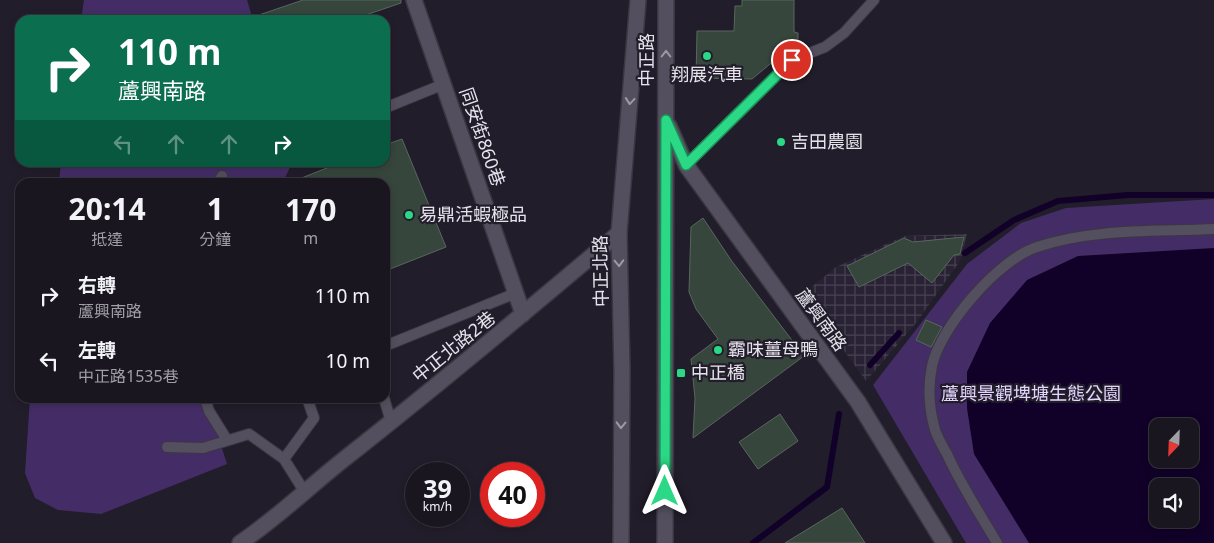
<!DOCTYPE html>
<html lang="zh-TW">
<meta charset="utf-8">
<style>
body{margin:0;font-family:"Noto Sans","Noto Sans TC",sans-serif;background:#231f29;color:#f1f3f6;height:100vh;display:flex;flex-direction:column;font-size:19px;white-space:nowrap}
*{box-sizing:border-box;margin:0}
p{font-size:16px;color:#9f9fa5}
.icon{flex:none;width:28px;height:28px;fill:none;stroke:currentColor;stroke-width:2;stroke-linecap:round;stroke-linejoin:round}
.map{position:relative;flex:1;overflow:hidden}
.details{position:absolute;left:15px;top:178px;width:375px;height:225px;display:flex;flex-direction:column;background:#1a1620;border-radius:15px;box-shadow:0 2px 8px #0003,0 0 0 1px #38353e}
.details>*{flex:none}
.banner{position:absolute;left:15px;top:15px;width:375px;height:152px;border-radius:15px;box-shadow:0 2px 8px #0003,0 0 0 1px #38353e;background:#0b6e4f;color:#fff;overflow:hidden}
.needle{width:32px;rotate:203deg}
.fabs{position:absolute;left:1149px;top:418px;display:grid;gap:10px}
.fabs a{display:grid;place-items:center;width:50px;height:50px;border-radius:10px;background:#1a1620;box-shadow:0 2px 8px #0003,0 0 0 1px #38353e;font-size:25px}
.speed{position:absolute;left:405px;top:462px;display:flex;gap:10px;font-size:25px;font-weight:700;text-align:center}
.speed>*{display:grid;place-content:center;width:65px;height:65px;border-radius:50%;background:#1a1620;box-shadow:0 2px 8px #0003,0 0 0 1px #38353e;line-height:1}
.speed small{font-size:12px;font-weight:400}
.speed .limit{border:8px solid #d22;background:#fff;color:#111}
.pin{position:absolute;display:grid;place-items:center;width:42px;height:42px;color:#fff;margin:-21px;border:2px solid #fff;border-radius:50%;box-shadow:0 1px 5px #0007}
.me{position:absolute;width:55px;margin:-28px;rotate:0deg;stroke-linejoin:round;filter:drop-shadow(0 0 4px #0008)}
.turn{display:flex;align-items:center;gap:18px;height:105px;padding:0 20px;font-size:22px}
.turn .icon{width:65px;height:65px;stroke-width:2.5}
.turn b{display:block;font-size:35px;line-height:42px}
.lanes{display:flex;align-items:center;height:48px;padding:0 20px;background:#0003;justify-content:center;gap:25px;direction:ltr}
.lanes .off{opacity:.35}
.eta{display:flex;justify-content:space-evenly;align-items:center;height:85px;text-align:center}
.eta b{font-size:30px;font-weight:700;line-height:35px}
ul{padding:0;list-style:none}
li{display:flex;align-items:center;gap:15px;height:65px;padding:0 20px}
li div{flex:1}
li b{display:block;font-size:19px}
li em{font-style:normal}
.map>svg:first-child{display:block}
</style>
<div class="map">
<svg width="1214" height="543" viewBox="0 0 1214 543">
<defs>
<pattern id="industrial-grid" width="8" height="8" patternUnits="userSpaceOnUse" patternTransform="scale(1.25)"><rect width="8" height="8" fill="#292235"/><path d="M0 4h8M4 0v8" fill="none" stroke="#484252"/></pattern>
</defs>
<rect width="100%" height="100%" fill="#221d2a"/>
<polygon fill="url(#industrial-grid)" points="967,234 960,261 916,323 866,381 803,294 836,267 904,236"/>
<g fill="#442d66" fill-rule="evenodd">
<polygon points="84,0 247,0 253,20 81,20"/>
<polygon points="61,163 292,163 283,182 59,182"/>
<path d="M1214,199V543H966L873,385L967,264L1021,223L1066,208ZM1158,426H1190V459H1158ZM1158,486H1190V519H1158Z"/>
<polygon points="30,398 206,398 227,464 101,514 58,510 35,498 25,473"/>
</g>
<path fill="#110028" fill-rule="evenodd" d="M1214,248V543H1029L974,454L967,408V372L990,323L1027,280L1078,256ZM1158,426H1190V459H1158ZM1158,486H1190V519H1158Z"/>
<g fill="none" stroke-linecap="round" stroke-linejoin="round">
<g stroke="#110028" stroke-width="6">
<polyline points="965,253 1014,220 1058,201 1128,195 1214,195"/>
<polyline points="870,365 899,333"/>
<polyline points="753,543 827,487 839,414"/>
</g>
</g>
<g fill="#37463c" stroke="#58675d">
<polygon points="303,0 401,0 401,3 351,20 253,20 253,17"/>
<polygon points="742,0 794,0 794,32 798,33 798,50 787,50 752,79 696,78 697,31 734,31 735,6 742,6"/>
<polygon points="402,139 446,247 385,271 385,182 294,181 342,162 385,162 385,145"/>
<polygon points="703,218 731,260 804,356 693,438 695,398 691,359 718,339 696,309 689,292 691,227"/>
<polygon points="964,237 960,254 954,255 932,283 908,263 859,287 847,266 904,238 913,242"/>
<polygon points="926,320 942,327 931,347 916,340"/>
<polygon points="780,414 798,441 758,469 739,442"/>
<polygon points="842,508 865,543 785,543"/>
</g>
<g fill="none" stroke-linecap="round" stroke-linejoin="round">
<g stroke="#3b3742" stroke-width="12">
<g id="service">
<polyline points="385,108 444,84"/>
<polyline points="686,165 792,60 825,47 844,33 874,0"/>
<polyline points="218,182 222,176"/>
<polyline points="385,346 516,293"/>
<polyline points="205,398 209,411 227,440"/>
<polyline points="384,398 391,422"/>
<polyline points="167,447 203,448 249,434 284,459 304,491"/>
<polyline points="284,459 314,418 307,398"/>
<path d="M997,543C980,514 961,485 947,454C942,445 936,436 934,426C929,407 928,386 932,366C940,327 999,259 1037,247C1094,228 1155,232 1214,229"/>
</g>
</g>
<g stroke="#3b3742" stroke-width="18">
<g id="minor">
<polyline points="414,0 523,314"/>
<path d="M240,543C277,518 309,487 343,460C437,386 528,310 619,233"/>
</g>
</g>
<g stroke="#3b3742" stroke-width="18">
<g id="tertiary">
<polyline points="669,126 686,165 858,402 944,543"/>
<polyline points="621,543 622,371 619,233 638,0"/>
<polyline points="665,543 666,0"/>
</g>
</g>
<use href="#service" stroke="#544f5e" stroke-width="10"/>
<use href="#minor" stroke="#544f5e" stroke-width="15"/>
<use href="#tertiary" stroke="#544f5e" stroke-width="15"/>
</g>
<defs><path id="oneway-chevron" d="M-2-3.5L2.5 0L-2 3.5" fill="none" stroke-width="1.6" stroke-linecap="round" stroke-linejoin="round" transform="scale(1.25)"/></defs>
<g stroke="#9d99a5">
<use href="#oneway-chevron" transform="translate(666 54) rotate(-90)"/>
<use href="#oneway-chevron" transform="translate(630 101) rotate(95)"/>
<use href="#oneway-chevron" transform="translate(619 263) rotate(88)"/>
<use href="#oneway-chevron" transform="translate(621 425) rotate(91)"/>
</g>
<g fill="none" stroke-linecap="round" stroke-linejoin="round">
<g stroke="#1b8c56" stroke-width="12">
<polyline id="route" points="665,491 666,120 686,165 792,60"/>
</g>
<use href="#route" stroke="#2ad885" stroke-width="9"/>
</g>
<g fill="#2ad885" stroke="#221d2a" stroke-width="2">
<circle cx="707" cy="56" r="5"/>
<circle cx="781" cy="142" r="5"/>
<circle cx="409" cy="215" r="5"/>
<circle cx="718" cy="350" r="5"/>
<rect x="676" y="368" width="10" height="10" rx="2.5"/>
</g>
<g text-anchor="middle" stroke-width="4.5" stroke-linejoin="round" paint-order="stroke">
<g font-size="18" fill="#e6e3ec" stroke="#221d2a">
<text transform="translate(647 60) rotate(-90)" y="6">中正路</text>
<text transform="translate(482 137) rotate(71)" y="6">同安街860巷</text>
<text transform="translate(601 271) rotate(-91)" y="6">中正北路</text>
<text transform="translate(821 320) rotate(54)" y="6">蘆興南路</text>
<text transform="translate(454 347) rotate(-39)" y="6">中正北路2巷</text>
</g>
<g font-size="18" fill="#e6e3ec" stroke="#221d2a" text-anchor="start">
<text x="707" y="81" text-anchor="middle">翔展汽車</text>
<text x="791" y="148">吉田農園</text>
<text x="419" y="221">易鼎活蝦極品</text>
<text x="728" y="356">霸味薑母鴨</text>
<text x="691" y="379">中正橋</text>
</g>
<g font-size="18" fill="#e3d5fe" stroke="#221d2a">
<text x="1031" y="400">蘆興景觀埤塘生態公園</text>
</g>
</g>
</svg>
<div class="fabs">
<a><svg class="needle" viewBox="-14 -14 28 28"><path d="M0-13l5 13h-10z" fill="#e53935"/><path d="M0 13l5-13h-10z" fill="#9f9fa5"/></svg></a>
<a><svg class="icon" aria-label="sound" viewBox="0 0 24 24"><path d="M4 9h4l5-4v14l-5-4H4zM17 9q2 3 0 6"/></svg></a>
</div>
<div class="speed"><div>39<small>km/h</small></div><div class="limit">40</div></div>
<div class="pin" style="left:792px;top:60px;background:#d93025"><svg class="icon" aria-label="arrive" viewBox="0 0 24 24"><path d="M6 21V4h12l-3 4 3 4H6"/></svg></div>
<svg class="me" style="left:665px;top:491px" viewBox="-20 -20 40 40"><path d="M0-17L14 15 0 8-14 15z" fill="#2ad885" stroke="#fff" stroke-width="4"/></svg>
<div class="banner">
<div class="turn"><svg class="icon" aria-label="right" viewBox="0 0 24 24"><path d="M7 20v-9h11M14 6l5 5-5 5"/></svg><div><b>110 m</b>蘆興南路</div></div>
<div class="lanes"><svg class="icon off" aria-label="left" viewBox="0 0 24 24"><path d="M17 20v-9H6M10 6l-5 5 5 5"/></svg><svg class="icon off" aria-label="ahead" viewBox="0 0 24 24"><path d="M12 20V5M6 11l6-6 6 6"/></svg><svg class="icon off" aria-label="ahead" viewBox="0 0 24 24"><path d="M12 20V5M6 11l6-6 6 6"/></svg><svg class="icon" aria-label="right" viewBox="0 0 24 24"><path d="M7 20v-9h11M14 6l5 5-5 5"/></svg></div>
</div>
<section class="details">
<div class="eta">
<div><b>20:14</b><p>抵達</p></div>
<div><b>1</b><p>分鐘</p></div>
<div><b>170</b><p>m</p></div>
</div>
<ul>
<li><svg class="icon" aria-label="right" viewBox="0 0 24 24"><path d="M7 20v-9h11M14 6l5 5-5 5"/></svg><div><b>右轉</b><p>蘆興南路</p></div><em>110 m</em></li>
<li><svg class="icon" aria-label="left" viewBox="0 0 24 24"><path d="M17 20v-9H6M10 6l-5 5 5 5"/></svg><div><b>左轉</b><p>中正路1535巷</p></div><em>10 m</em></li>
</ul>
</section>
</div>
